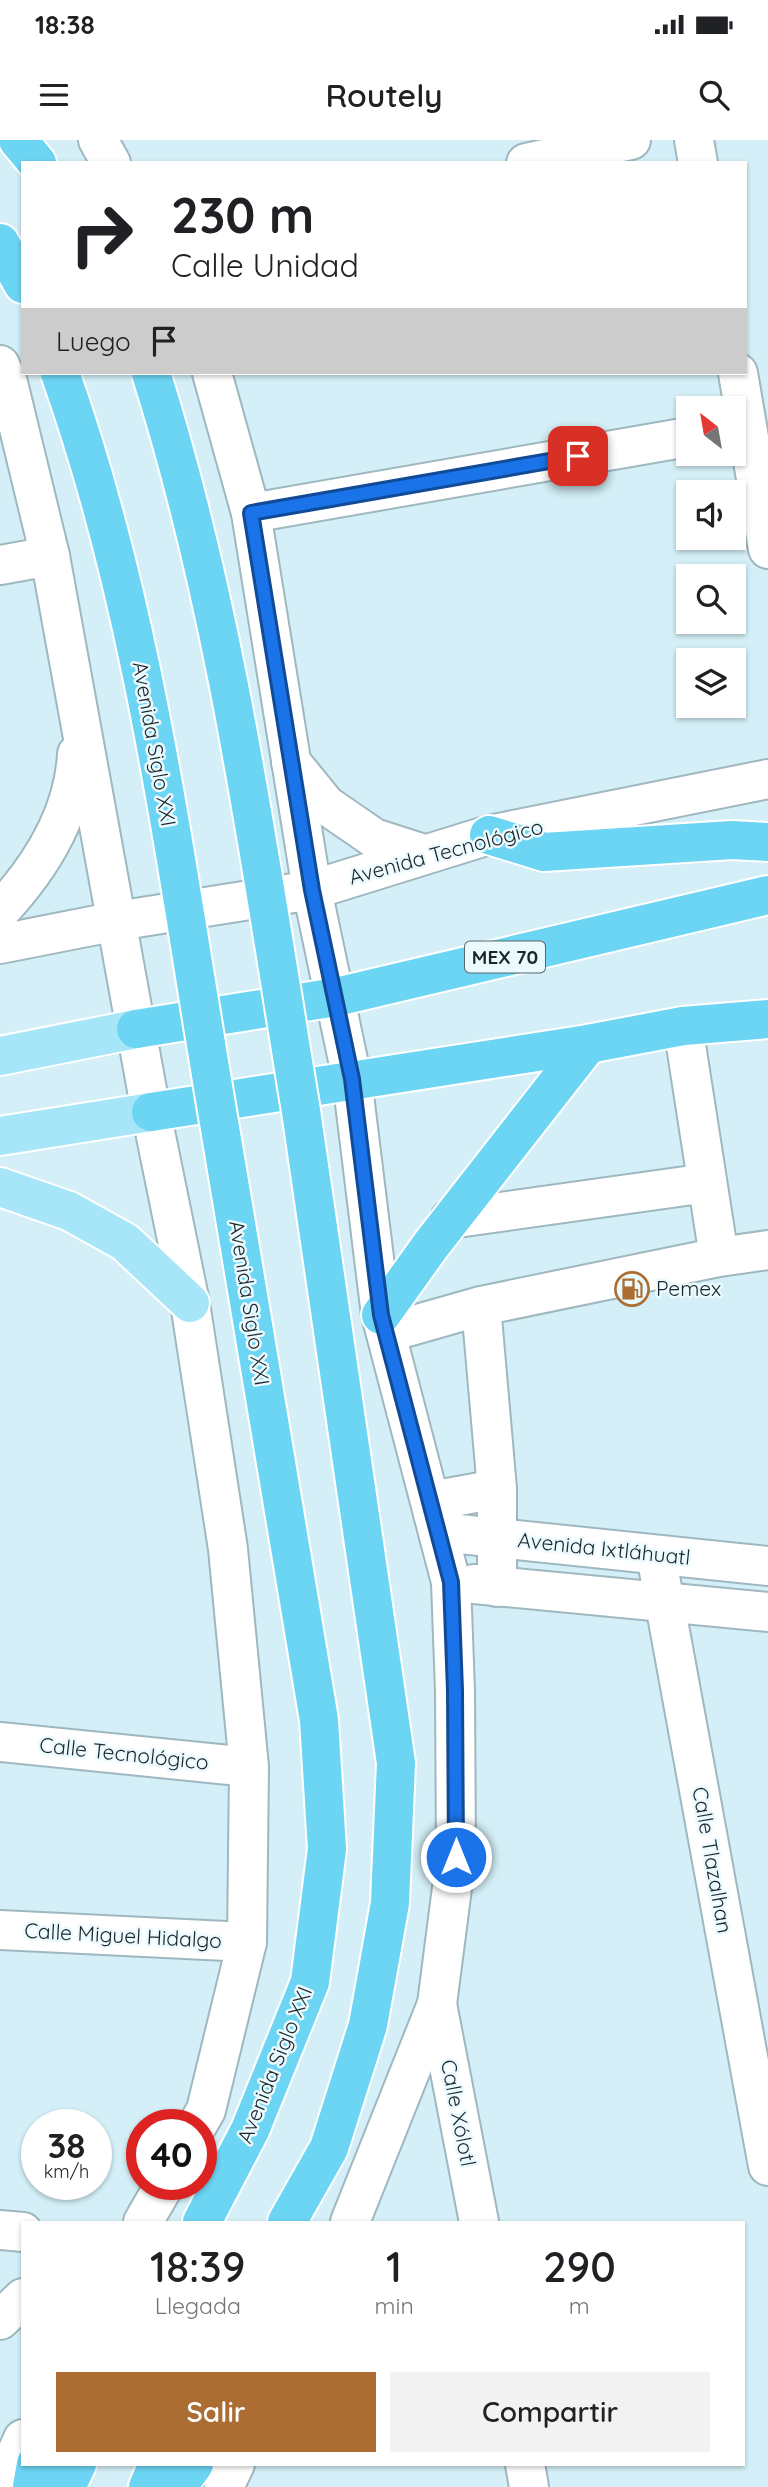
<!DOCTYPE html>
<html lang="es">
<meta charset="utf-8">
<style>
body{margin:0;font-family:Quicksand,sans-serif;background:#f2f2f2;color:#202124;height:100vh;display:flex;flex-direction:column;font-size:26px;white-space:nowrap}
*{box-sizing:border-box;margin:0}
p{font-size:23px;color:#757577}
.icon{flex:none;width:38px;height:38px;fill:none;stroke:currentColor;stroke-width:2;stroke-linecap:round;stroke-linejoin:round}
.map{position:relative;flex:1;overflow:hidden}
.side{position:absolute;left:21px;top:2081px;width:724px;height:245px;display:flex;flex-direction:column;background:#fff;border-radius:0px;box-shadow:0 2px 5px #0004}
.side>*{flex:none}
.guide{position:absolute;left:21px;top:21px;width:726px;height:214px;border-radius:0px;box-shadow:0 2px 5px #0004;background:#fff;color:#202124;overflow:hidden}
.needle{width:46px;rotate:329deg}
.controls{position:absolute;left:676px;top:256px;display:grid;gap:14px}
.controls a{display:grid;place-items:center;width:70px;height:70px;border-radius:0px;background:#fff;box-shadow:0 2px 5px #0004;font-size:35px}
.speed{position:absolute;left:21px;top:1969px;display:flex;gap:14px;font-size:35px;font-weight:700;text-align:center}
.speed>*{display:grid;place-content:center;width:91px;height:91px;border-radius:50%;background:#fff;box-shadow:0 2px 5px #0004;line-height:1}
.speed small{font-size:18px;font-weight:400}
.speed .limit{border:10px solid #d22;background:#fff;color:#111}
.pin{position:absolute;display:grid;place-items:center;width:60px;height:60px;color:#fff;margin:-30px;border-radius:14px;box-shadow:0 4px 10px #0006}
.me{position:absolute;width:77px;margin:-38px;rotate:0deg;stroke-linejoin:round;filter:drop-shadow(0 0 5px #0008)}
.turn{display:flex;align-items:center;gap:24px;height:147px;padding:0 35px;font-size:32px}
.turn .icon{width:91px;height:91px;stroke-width:2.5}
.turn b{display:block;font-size:49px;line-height:60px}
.then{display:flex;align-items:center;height:66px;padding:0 35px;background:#0003;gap:14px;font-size:26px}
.eta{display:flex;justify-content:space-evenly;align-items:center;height:119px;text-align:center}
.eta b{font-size:42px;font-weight:600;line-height:49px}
.primary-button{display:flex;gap:14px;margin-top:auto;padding:14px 35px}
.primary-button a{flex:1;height:80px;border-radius:0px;background:#ab6d32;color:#fff;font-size:28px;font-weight:600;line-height:80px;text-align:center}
.primary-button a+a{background:#f2f2f2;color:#202124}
.status{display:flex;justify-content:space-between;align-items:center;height:49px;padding:0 35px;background:#fff;direction:ltr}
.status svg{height:19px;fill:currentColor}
header{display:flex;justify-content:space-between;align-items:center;height:91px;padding:0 35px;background:#fff;font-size:32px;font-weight:600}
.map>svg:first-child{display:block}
</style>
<div class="status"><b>18:38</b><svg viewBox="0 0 49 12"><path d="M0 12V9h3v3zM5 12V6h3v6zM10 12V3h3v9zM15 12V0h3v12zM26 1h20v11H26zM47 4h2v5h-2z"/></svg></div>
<header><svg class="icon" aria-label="menu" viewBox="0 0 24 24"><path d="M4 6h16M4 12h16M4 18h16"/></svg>Routely<svg class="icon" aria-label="search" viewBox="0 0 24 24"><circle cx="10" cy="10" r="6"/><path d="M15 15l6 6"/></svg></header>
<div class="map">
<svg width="768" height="2347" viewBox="0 0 768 2347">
<rect width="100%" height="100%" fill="#d4eff7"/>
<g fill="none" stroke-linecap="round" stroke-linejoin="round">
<g stroke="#9fb8c0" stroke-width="42">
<g id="minor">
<polyline points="98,0 111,23"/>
<polyline points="694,0 698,23"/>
<polyline points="526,23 631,0"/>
<polyline points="0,225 8,243 50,416 151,972 190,1163 228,1409 249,1627 247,1802 206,1970 198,1984"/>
<polyline points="212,233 251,373 312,750 352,939 381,1175 451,1442 455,1551 456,1717 437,1864 350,2082"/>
<polyline points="738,233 768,409"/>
<polyline points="251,373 688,297"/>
<polyline points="0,425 50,416"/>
<polyline points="291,622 326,665 374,698 424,714"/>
<path d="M0,771C40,728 74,674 77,614"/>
<polyline points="0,804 117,781 312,750 489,695 768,639"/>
<polyline points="450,1079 707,1043"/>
<polyline points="719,1117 768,1110"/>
<polyline points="481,1166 719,1117 683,886"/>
<polyline points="386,1193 481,1166 497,1349 497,1447"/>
<polyline points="431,1361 497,1349"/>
<polyline points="440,1392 768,1426"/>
<polyline points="656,1415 768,2026"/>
<polyline points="474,1444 768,1472"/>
<polyline points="0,1602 249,1627"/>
<polyline points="0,1790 247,1802"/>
<polyline points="437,1864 479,2082"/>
<polyline points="143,2082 165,2044"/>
<polyline points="0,2090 23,2092"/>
<polyline points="0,2180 23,2158"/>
<polyline points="525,2324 529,2347"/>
<polyline points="1,2347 23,2299"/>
<polyline points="224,2347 235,2324"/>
</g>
</g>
<g stroke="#fff" stroke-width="42">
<g id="major">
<polyline points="0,916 136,889"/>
<polyline points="0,996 151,972"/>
<polyline points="0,1047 69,1071 125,1102 190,1163"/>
</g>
</g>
<g stroke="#fff" stroke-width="42">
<g id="highway">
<polyline points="18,0 37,23"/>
<polyline points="0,103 23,144"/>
<polyline points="489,695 544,712 732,700 768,702"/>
<polyline points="136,889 336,857 768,755"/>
<polyline points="151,972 588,904 683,886 768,879"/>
<polyline points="381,1175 431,1105 588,904"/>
<polyline points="202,2082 250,1990 310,1842 327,1709 319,1580 221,994"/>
<polyline points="287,2082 329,2008 368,1885 390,1763 396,1623 301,971"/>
<polyline points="32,2347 36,2324"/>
<polyline points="66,2347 77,2324"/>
<polyline points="148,2347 158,2324"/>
<polyline points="177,2347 194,2324"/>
</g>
</g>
<use href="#minor" stroke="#fff" stroke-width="38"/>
<use href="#major" stroke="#a7e6f8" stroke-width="38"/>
<use href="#highway" stroke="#6cd5f3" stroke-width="38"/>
<g stroke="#fff" stroke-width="42" stroke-linecap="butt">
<g id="highway-bridge">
<path d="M60,233C147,477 177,739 221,994"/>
<path d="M151,233C227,473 260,723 301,971"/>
</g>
</g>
<use href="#highway-bridge" stroke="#6cd5f3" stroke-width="38"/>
</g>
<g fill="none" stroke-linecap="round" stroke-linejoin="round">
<g stroke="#114b97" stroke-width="18">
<polyline id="route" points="456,1717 455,1551 451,1442 381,1175 352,939 312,750 251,373 578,316"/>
</g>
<use href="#route" stroke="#1a73e8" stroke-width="12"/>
</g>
<defs>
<g id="fuel-ring" transform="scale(1.75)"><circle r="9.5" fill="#eafaff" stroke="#ab6d32" stroke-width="1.5"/><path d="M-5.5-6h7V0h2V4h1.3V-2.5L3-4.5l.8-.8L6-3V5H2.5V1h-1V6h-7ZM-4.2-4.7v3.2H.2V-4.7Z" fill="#ab6d32"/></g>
</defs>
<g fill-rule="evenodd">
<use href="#fuel-ring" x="632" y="1149"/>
</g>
<g text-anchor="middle" stroke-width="5" stroke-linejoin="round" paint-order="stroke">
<rect fill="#eafaff" stroke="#5a6669" stroke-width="2" x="465" y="801.5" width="80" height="31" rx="5"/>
<g font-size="19" font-weight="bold" fill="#1c2629">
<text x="505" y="824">MEX 70</text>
</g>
<g font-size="21" fill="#1c2629" stroke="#eafaff">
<text transform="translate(154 604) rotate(80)" y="7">Avenida Siglo XXI</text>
<text transform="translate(446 712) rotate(-15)" y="7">Avenida Tecnológico</text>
<text transform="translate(249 1163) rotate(81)" y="7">Avenida Siglo XXI</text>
<text transform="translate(604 1409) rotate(6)" y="7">Avenida Ixtláhuatl</text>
<text transform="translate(124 1614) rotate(6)" y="7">Calle Tecnológico</text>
<text transform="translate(712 1720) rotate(80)" y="7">Calle Tlazalhan</text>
<text transform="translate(123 1796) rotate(3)" y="7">Calle Miguel Hidalgo</text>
<text transform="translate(275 1925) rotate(-68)" y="7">Avenida Siglo XXI</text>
<text transform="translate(458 1973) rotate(79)" y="7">Calle Xólotl</text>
</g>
<g font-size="21" fill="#1c2629" stroke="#eafaff" text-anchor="start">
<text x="656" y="1156">Pemex</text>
</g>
</g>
</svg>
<div class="controls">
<a><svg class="needle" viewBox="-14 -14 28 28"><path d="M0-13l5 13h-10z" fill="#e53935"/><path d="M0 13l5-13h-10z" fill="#757577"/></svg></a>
<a><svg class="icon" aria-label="sound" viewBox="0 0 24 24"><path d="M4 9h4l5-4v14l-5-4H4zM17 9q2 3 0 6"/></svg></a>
<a><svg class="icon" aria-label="search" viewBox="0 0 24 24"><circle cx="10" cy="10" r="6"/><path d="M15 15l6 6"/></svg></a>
<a><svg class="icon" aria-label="layers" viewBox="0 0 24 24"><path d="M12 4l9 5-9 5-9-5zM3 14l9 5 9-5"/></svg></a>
</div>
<div class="speed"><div>38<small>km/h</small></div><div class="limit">40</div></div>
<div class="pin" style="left:578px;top:316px;background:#d93025"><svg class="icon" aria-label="arrive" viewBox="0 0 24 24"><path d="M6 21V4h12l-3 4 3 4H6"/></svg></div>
<svg class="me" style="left:456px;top:1717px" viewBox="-20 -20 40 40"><circle r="17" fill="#1a73e8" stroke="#fff" stroke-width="3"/><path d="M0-11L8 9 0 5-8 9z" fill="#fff"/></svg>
<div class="guide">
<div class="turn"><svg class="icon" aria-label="right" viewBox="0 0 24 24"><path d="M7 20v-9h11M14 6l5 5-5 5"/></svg><div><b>230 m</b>Calle Unidad</div></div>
<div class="then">Luego<svg class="icon" aria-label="arrive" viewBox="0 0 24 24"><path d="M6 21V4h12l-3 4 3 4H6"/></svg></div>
</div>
<section class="side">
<div class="eta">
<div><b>18:39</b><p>Llegada</p></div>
<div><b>1</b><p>min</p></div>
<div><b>290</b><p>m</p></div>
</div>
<div class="primary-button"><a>Salir</a><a>Compartir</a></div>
</section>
</div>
